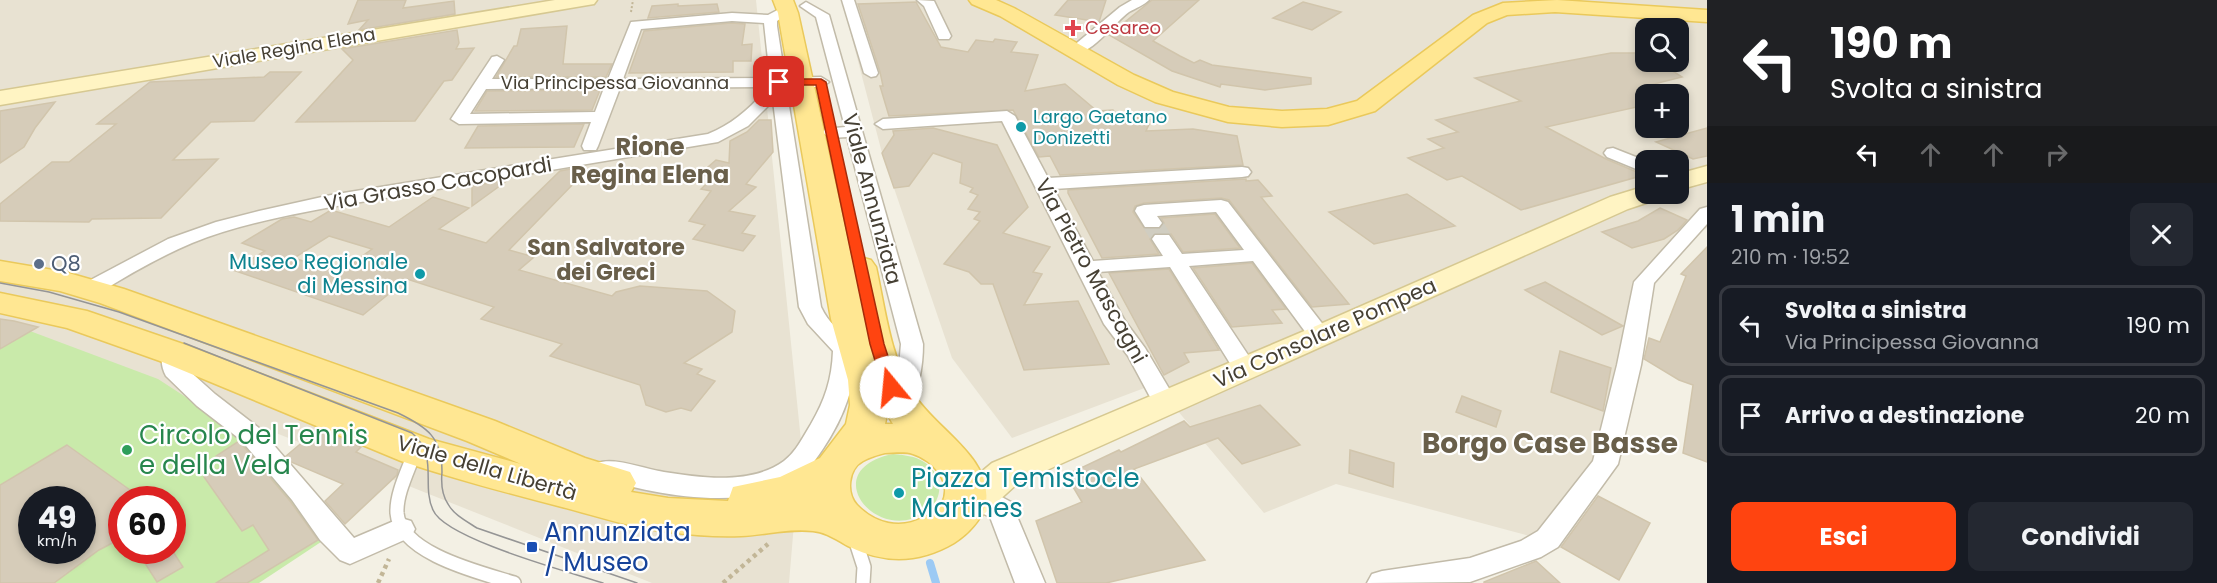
<!DOCTYPE html>
<html lang="it">
<meta charset="utf-8">
<style>
body{margin:0;font-family:Poppins,sans-serif;background:#242831;color:#f1f3f6;height:100vh;display:flex;flex-direction:column;font-size:22px;white-space:nowrap}
*{box-sizing:border-box;margin:0}
p{font-size:20px;color:#9ea1a6}
.icon{flex:none;width:33px;height:33px;fill:none;stroke:currentColor;stroke-width:2;stroke-linecap:round;stroke-linejoin:round}
.map{position:relative;flex:1;overflow:hidden}
.panel{display:flex;flex-direction:column;background:#171b24;width:510px}
.panel>*{flex:none}
.hud{background:#202124;color:#fff;overflow:hidden}
.fabs{position:absolute;left:1635px;top:18px;display:grid;gap:12px}
.fabs a{display:grid;place-items:center;width:54px;height:54px;border-radius:12px;background:#171b24;box-shadow:0 3px 9px #0003;font-size:30px}
.speed{position:absolute;left:18px;top:486px;display:flex;gap:12px;font-size:30px;font-weight:700;text-align:center}
.speed>*{display:grid;place-content:center;width:78px;height:78px;border-radius:50%;background:#171b24;box-shadow:0 3px 9px #0003;line-height:1}
.speed small{font-size:15px;font-weight:400}
.speed .limit{border:9px solid #d22;background:#fff;color:#111}
.pin{position:absolute;display:grid;place-items:center;width:51px;height:51px;color:#fff;margin:-26px;border-radius:12px;box-shadow:0 3px 9px #0006}
.me{position:absolute;width:66px;margin:-33px;rotate:343deg;stroke-linejoin:round;filter:drop-shadow(0 0 4px #0008)}
.turn{display:flex;align-items:center;gap:21px;height:126px;padding:0 24px;font-size:27px}
.turn .icon{width:78px;height:78px;stroke-width:2.5}
.turn b{display:block;font-size:42px;line-height:51px}
.lanes{display:flex;align-items:center;height:57px;padding:0 24px;background:#0003;justify-content:center;gap:30px;direction:ltr}
.lanes .off{opacity:.35}
.round{display:grid;place-items:center;flex:none;width:63px;height:63px;border-radius:12px;background:#242831}
.headline{display:flex;align-items:center;justify-content:space-between;height:102px;padding:0 24px}
h1{font-size:36px;font-weight:700;line-height:45px}
.button{display:flex;gap:12px;margin-top:auto;padding:12px 24px}
.button a{flex:1;height:69px;border-radius:12px;background:#ff4410;color:#fff;font-size:24px;font-weight:700;line-height:69px;text-align:center}
.button a+a{background:#242831;color:#f1f3f6}
ul{padding:0;list-style:none}
li{display:flex;align-items:center;gap:18px;height:81px;margin:0 12px 9px;padding:0 12px;border:3px solid #363941;border-radius:12px}
li div{flex:1}
li b{display:block;font-size:22px}
li em{font-style:normal}
main{display:flex;flex:1;min-height:0}
.map>svg:first-child{display:block}
</style>
<main>
<div class="map">
<svg width="1707" height="583" viewBox="0 0 1707 583">
<rect width="100%" height="100%" fill="#f3f0e4"/>
<g fill="#e8e2d2" fill-rule="evenodd">
<polygon points="0,0 756,0 801,441 789,583 652,583 0,323"/>
<path d="M842,0H1707V228L1671,246L1632,282L1628,351L1599,466L1541,539L1336,484L1264,513L1155,384L1012,438L952,358L882,153ZM1646,28H1678V62H1646ZM1646,94H1678V128H1646ZM1646,160H1678V194H1646Z"/>
</g>
<g fill="#c9eaaa" fill-rule="evenodd">
<path d="M30,331L158,379L198,405L243,439L327,538L259,583H0V349ZM32,500H82V550H32ZM122,500H172V550H122Z"/>
<path d="M893,454C904,455 915,456 924,462C943,474 945,499 926,512C877,546 815,470 893,454Z"/>
</g>
<g fill="none" stroke-linecap="round" stroke-linejoin="round">
<polyline stroke="#9ccaf4" stroke-width="8" points="930,563 936,583"/>
</g>
<g fill="#d6ccb9" stroke="#d1c5ac" stroke-width="1.5" fill-rule="evenodd">
<polygon points="358,0 406,0 403,8 454,1 455,14 359,30 368,20 348,24"/>
<polygon points="1068,0 1106,0 1099,22 1055,15"/>
<polygon points="1152,0 1199,0 1153,41 1180,56 1194,63 1200,60 1212,65 1311,78 1311,84 1265,90 1221,84 1220,87 1172,71 1109,35"/>
<polygon points="916,2 941,47 968,52 976,40 993,42 995,39 1017,42 1011,52 1038,55 1025,91 1065,84 1097,111 1113,110 1116,114 1151,120 1146,131 1193,129 1237,136 1243,165 1060,175 1050,156 1039,157 1013,110 889,116 880,86 883,86 880,72 858,4"/>
<polygon points="1303,2 1341,12 1312,30 1273,18"/>
<polygon points="678,4 678,6 717,4 719,12 648,18 652,6"/>
<polygon points="731,23 745,24 742,45 752,44 751,61 733,61 733,72 629,73 644,31"/>
<polygon points="567,26 563,64 612,64 606,77 496,77 514,46 517,46 521,29"/>
<polygon points="457,30 459,43 456,49 474,48 452,80 444,81 415,121 296,122 353,60 342,49"/>
<polygon points="1611,53 1646,53 1646,62 1659,62 1682,77 1646,86 1646,105 1546,127 1606,159 1644,175 1521,210 1462,176 1447,180 1408,158 1444,148 1428,139 1458,132 1436,120 1521,101 1475,78"/>
<polygon points="270,72 301,72 254,121 211,122 173,160 218,159 161,218 92,219 89,222 0,221 0,204 52,162 69,162 116,124 97,124 150,82 264,77"/>
<polygon points="600,90 592,110 475,111 487,91"/>
<polygon points="55,102 35,128 24,147 0,163 0,111"/>
<polygon points="759,120 771,120 773,152 746,184 756,187 729,211 755,216 742,233 755,236 743,251 693,239 705,225 689,221 711,191 701,189 713,178 700,174 716,160 729,163 730,141 747,132"/>
<polygon points="584,124 574,147 465,148 478,126"/>
<polygon points="933,128 997,145 1028,207 1003,233 1050,247 1033,272 1042,274 1024,305 1078,301 1109,364 1024,370 993,284 981,284 969,272 944,264 980,221 974,219 980,212 968,209 978,195 970,192 973,188 960,183 962,163 933,153 909,186 894,188 882,153 894,135 893,131"/>
<polygon points="1707,128 1707,156 1693,159 1656,142"/>
<path d="M576,168L578,179L509,250L534,257L519,270L612,296L616,292L640,286L707,291L735,311L732,332L684,363L702,369L697,374L715,381L691,411L681,408L666,412L646,405L640,385L550,356L562,344L481,319L494,307L407,279L363,315L233,270L265,251L242,243L282,219L294,217L311,222L331,210L389,227L433,197L469,208L439,229L486,243L560,171ZM329,236L372,249L339,273L294,258Z"/>
<polygon points="1246,179 1246,181 1258,180 1272,196 1261,197 1349,304 1312,307 1229,200 1221,198 1144,203 1135,206 1133,212 1145,229 1161,228 1164,223 1161,218 1215,214 1240,248 1183,252 1171,234 1155,233 1150,239 1159,254 1102,258 1068,193 1068,190"/>
<polygon points="508,180 472,206 472,186"/>
<polygon points="1407,194 1455,226 1374,244 1329,212"/>
<polygon points="1660,208 1687,220 1678,230 1664,239 1632,248 1602,232 1638,221"/>
<polygon points="1707,247 1707,462 1683,453 1693,385 1679,380 1644,359 1649,338 1660,342 1686,276 1681,274"/>
<polygon points="1252,263 1286,309 1272,310 1282,323 1232,327 1193,268"/>
<polygon points="1169,269 1219,350 1184,353 1189,362 1164,375 1109,273"/>
<polygon points="1545,282 1623,326 1602,335 1525,290"/>
<polygon points="0,319 14,321 38,327 0,349"/>
<polygon points="1560,351 1611,368 1603,411 1551,392"/>
<polygon points="1462,396 1501,411 1496,427 1456,412"/>
<polygon points="1260,405 1300,445 1242,464 1218,438 1134,469 1205,560 1106,583 1057,583 1036,521 1082,502 1066,475 1119,450 1121,452 1184,421 1190,427"/>
<polygon points="318,429 361,447 356,452 398,470 397,475 345,524 325,501 343,484 291,462 286,456"/>
<polygon points="239,441 290,501 318,540 247,583 216,583 269,550 253,525 242,531 204,477 226,465 216,456"/>
<path d="M67,445L144,500H122V538L99,550L54,583H0V485ZM32,500H82V550H32Z"/>
<polygon points="1350,450 1394,463 1393,487 1349,473"/>
<polygon points="1598,496 1650,523 1619,580 1561,547"/>
<polygon points="153,550 172,550 183,567 157,582 141,557"/>
<polygon points="1536,561 1560,583 1484,583 1484,582"/>
</g>
<g fill="none" stroke-linecap="round" stroke-linejoin="round">
<polyline stroke="#d0cdc1" stroke-width="20" stroke-dasharray="20 10" stroke-linecap="butt" points="1152,223 1162,239"/>
<g stroke="#c2bba9" stroke-width="16">
<g id="lane">
<path d="M415,451C409,469 396,493 397,513C400,554 482,573 514,583"/>
<polyline points="855,539 864,567 863,583"/>
</g>
</g>
<g stroke="#c2bba9" stroke-width="3">
<g id="street">
<polygon points="842,0 854,0 878,73 876,76 871,77 864,73"/>
<polygon points="917,0 934,1 951,36 949,39 939,39 924,6"/>
<path d="M1132,0H1149C1144,5 1136,8 1129,12C1115,22 1090,57 1072,53L1070,50L1072,47L1120,7Z"/>
<path d="M806,2L829,15L923,344C923,366 919,389 908,408L899,411L890,408L887,402L899,366L901,344L847,137L831,138L823,133L825,129L845,127L816,17L800,6Z"/>
<path d="M787,5L794,9L777,21V26L785,78L821,77L829,82L821,87H786L821,307C829,323 837,331 853,335C857,342 855,349 855,357C855,397 834,436 810,467C765,518 654,495 597,477L593,470L597,463C616,457 644,469 664,472C702,478 751,485 784,461C796,452 803,437 811,424C825,400 832,379 833,351L808,324L799,307L773,101L748,126L718,142L331,207C284,216 236,225 192,243C159,257 128,275 97,294L90,295L83,294L80,289L83,284L168,239L216,222L259,211L331,195L708,134C733,124 751,108 768,87L620,88L598,146L596,150H584L582,146L591,122L459,124L451,119L492,57L497,56L504,60L492,79H608L631,22L732,13L768,15ZM732,21L764,23L770,78L623,79L641,29ZM604,88L595,112L470,114L486,89Z"/>
<polygon points="1007,111 1015,116 1048,178 1242,167 1248,168 1251,172 1248,176 1242,177 1054,189 1093,261 1163,256 1152,239 1155,235 1169,235 1182,254 1244,250 1216,212 1157,216 1162,223 1159,227 1145,227 1135,211 1137,207 1144,205 1221,200 1228,202 1328,331 1331,336 1328,341 1320,343 1312,341 1253,261 1189,266 1256,367 1252,373 1244,375 1236,373 1170,267 1098,272 1125,321 1145,348 1177,402 1174,408 1165,411 1156,408 1128,356 1104,324 1002,121 883,129 875,124 883,119"/>
<polygon points="1613,148 1646,161 1646,173 1607,157 1604,153 1607,149"/>
<polygon points="1707,207 1707,224 1654,283 1641,365 1618,464 1558,547 1541,557 1470,582 1367,583 1372,574 1382,571 1470,558 1521,541 1538,531 1593,461 1617,365 1634,282 1700,209"/>
<path d="M173,345L181,348L184,353L185,367L215,394L259,428L354,538L401,518L411,521L415,529L411,537L350,564L340,560L320,540L292,500L241,440L197,406L166,376C161,367 160,356 165,348Z"/>
<polygon points="974,487 996,494 1011,502 1045,583 1015,583 990,517 965,505 961,498 965,491"/>
</g>
</g>
<g stroke="#d6c891" stroke-width="3">
<g id="secondary">
<polygon points="555,0 597,0 594,4 588,5 0,105 0,91"/>
<polygon points="1707,166 1707,182 1678,190 1678,174"/>
<polygon points="1646,186 1646,194 1659,194 1655,200 1628,209 1018,483 973,524 959,529 945,524 940,513 945,502 992,463 1309,329 1610,197"/>
</g>
</g>
<g stroke="#eac95b" stroke-width="3">
<g id="primary">
<path d="M773,0H793L798,13L852,259L860,257L871,260L876,267C885,308 890,356 913,393C934,428 992,457 986,502C983,519 967,535 954,543C920,563 885,564 850,547C838,541 827,532 813,531C789,528 765,535 741,536C717,537 691,535 668,532C632,528 597,516 562,507C508,493 454,479 401,461L160,361L67,328L0,313V293L87,311L186,345L429,439L521,464L467,441L100,303L60,291L0,281V261L65,272L124,289L495,421L585,458L630,472L636,483L631,492L668,498L728,501L733,487L780,477L820,458L846,424L850,405L848,380L831,319L778,13ZM887,414L893,424H885ZM885,453C894,453 904,451 913,454C932,460 953,482 942,503C938,510 932,513 924,517C901,530 875,524 857,505C846,493 848,469 863,461C870,457 878,455 885,453Z"/>
<polygon points="969,0 996,0 1014,8 1134,75 1173,92 1229,107 1282,111 1327,109 1357,101 1473,15 1503,3 1557,0 1707,10 1707,22 1555,12 1507,15 1487,23 1375,111 1328,125 1282,127 1228,122 1155,102 1118,85 1000,16 972,4"/>
</g>
</g>
<polyline stroke="#c2b697" stroke-width="2" stroke-dasharray="2 2" stroke-linecap="butt" points="631,12 633,0"/>
<g stroke="#c2b697" stroke-width="4.5" stroke-dasharray="4 4" stroke-linecap="butt">
<polyline points="378,583 389,559"/>
<polyline points="723,583 768,544"/>
</g>
<use href="#lane" stroke="#fff" stroke-width="13"/>
<use href="#street" fill="#fff" fill-rule="evenodd"/>
<use href="#secondary" fill="#fff4c3" fill-rule="evenodd"/>
<use href="#primary" fill="#ffe792" fill-rule="evenodd"/>
<g stroke="#959595" stroke-width="1.5">
<path d="M0,283L49,292L119,312L398,413C427,427 442,437 442,472C441,483 442,495 448,504C454,515 466,521 477,528L637,583"/>
<path d="M184,343L412,433C439,456 421,484 433,510C445,539 570,572 603,583"/>
</g>
</g>
<polygon fill="#ff4410" stroke="#a62c0a" stroke-width="1.5" points="821,79 826,82 884,344 898,387 896,391 885,391 883,387 870,344 816,85 779,85 774,82 779,79"/>
<path fill="#e0444e" stroke="#fff" stroke-width="2" d="M1070 19h6v6h6v6h-6v6h-6v-6h-6v-6h6z"/>
<g fill="#0f9aa8" stroke="#fff" stroke-width="2">
<circle cx="1021" cy="127" r="6"/>
<circle cx="420" cy="274" r="6"/>
<circle cx="899" cy="493" r="6"/>
</g>
<circle fill="#5c6f8a" stroke="#fff" stroke-width="2" cx="39" cy="264" r="6"/>
<circle fill="#2e9e5b" stroke="#fff" stroke-width="2" cx="127" cy="450" r="6"/>
<rect fill="#1a4fb4" stroke="#fff" stroke-width="2" x="526" y="541" width="12" height="12" rx="3"/>
<g text-anchor="middle" stroke-width="4.5" stroke-linejoin="round" paint-order="stroke">
<g font-size="18" fill="#be3a42" stroke="#fff" text-anchor="start">
<text x="1085" y="34">Cesareo</text>
</g>
<g font-size="18" fill="#464034" stroke="#fff">
<text transform="translate(294 48) rotate(-10)" y="6">Viale Regina Elena</text>
<text x="615" y="89">Via Principessa Giovanna</text>
</g>
<g font-size="18" fill="#0d838f" stroke="#fff" text-anchor="start">
<text x="1033" y="123">Largo Gaetano<tspan x="1033" dy="21">Donizetti</tspan></text>
</g>
<g font-size="21" fill="#464034" stroke="#fff">
<text transform="translate(438 184) rotate(-10)" y="7">Via Grasso Cacopardi</text>
<text transform="translate(872 199) rotate(75)" y="7">Viale Annunziata</text>
<text transform="translate(1091 271) rotate(61)" y="7">Via Pietro Mascagni</text>
<text transform="translate(1325 333) rotate(-24)" y="7">Via Consolare Pompea</text>
<text transform="translate(487 468) rotate(16)" y="7">Viale della Libertà</text>
</g>
<g font-size="21" fill="#0d838f" stroke="#fff" text-anchor="end">
<text x="408" y="269">Museo Regionale<tspan x="408" dy="24">di Messina</tspan></text>
</g>
<g font-size="21" fill="#4e5e75" stroke="#fff" text-anchor="start">
<text x="51" y="271">Q8</text>
</g>
<g font-size="22" font-weight="bold" fill="#695f4a" stroke="#fff">
<text x="606" y="255">San Salvatore<tspan x="606" dy="25">dei Greci</tspan></text>
</g>
<g font-size="24" font-weight="bold" fill="#695f4a" stroke="#fff">
<text x="650" y="155">Rione<tspan x="650" dy="28">Regina Elena</tspan></text>
</g>
<g font-size="26" fill="#27864d" stroke="#fff" text-anchor="start">
<text x="139" y="444">Circolo del Tennis<tspan x="139" dy="30">e della Vela</tspan></text>
</g>
<g font-size="26" fill="#0d838f" stroke="#fff" text-anchor="start">
<text x="911" y="487">Piazza Temistocle<tspan x="911" dy="30">Martines</tspan></text>
</g>
<g font-size="26" fill="#164399" stroke="#fff" text-anchor="start">
<text x="544" y="541">Annunziata<tspan x="544" dy="30">/ Museo</tspan></text>
</g>
<g font-size="28" font-weight="bold" fill="#695f4a" stroke="#fff">
<text x="1550" y="453">Borgo Case Basse</text>
</g>
</g>
</svg>
<div class="fabs">
<a><svg class="icon" aria-label="search" viewBox="0 0 24 24"><circle cx="10" cy="10" r="6"/><path d="M15 15l6 6"/></svg></a>
<a>+</a>
<a>−</a>
</div>
<div class="speed"><div>49<small>km/h</small></div><div class="limit">60</div></div>
<div class="pin" style="left:779px;top:82px;background:#d93025"><svg class="icon" aria-label="arrive" viewBox="0 0 24 24"><path d="M6 21V4h12l-3 4 3 4H6"/></svg></div>
<svg class="me" style="left:891px;top:387px" viewBox="-20 -20 40 40"><circle r="19" fill="#fff"/><path d="M0-13L10 11 0 6-10 11z" fill="#ff4410"/></svg>
</div>
<section class="panel">
<div class="hud">
<div class="turn"><svg class="icon" aria-label="left" viewBox="0 0 24 24"><path d="M17 20v-9H6M10 6l-5 5 5 5"/></svg><div><b>190 m</b>Svolta a sinistra</div></div>
<div class="lanes"><svg class="icon" aria-label="left" viewBox="0 0 24 24"><path d="M17 20v-9H6M10 6l-5 5 5 5"/></svg><svg class="icon off" aria-label="ahead" viewBox="0 0 24 24"><path d="M12 20V5M6 11l6-6 6 6"/></svg><svg class="icon off" aria-label="ahead" viewBox="0 0 24 24"><path d="M12 20V5M6 11l6-6 6 6"/></svg><svg class="icon off" aria-label="right" viewBox="0 0 24 24"><path d="M7 20v-9h11M14 6l5 5-5 5"/></svg></div>
</div>
<div class="headline"><div><h1>1 min</h1><p>210 m · 19:52</p></div><a class="round"><svg class="icon" aria-label="close" viewBox="0 0 24 24"><path d="M6 6l12 12M18 6L6 18"/></svg></a></div>
<ul>
<li><svg class="icon" aria-label="left" viewBox="0 0 24 24"><path d="M17 20v-9H6M10 6l-5 5 5 5"/></svg><div><b>Svolta a sinistra</b><p>Via Principessa Giovanna</p></div><em>190 m</em></li>
<li><svg class="icon" aria-label="arrive" viewBox="0 0 24 24"><path d="M6 21V4h12l-3 4 3 4H6"/></svg><div><b>Arrivo a destinazione</b></div><em>20 m</em></li>
</ul>
<div class="button"><a>Esci</a><a>Condividi</a></div>
</section>
</main>
